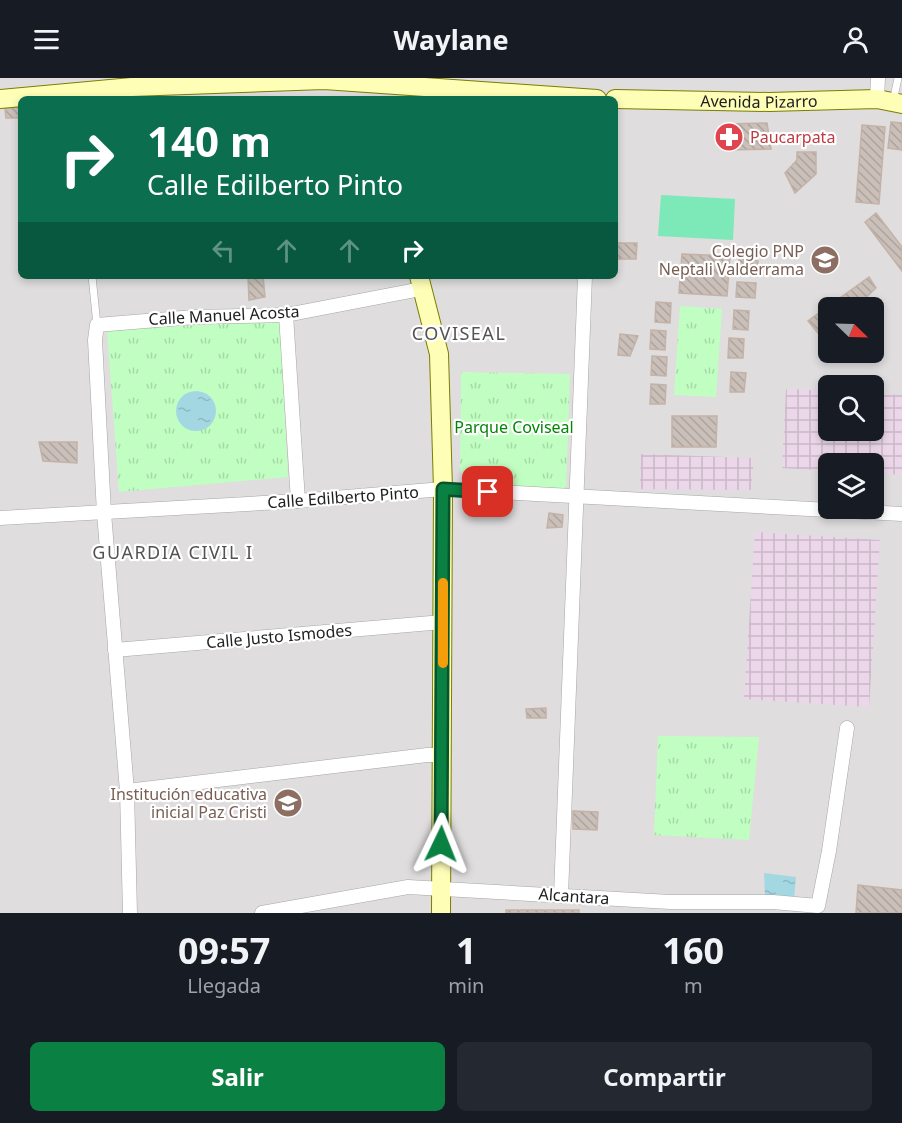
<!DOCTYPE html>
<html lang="es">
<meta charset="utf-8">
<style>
body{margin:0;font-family:"Noto Sans",sans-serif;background:#242831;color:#f1f3f6;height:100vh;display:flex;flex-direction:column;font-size:22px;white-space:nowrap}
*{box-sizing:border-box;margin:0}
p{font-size:20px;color:#9ea1a6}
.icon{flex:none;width:33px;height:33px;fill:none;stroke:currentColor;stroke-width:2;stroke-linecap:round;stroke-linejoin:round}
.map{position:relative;height:835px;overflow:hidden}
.details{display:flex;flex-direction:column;background:#171b24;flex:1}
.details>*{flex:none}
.guide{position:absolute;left:18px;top:18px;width:600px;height:183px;border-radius:9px;box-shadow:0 3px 9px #0003;background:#0b6e4f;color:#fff;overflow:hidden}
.needle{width:39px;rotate:113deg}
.controls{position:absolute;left:818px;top:219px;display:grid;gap:12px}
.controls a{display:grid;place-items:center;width:66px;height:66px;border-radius:9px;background:#171b24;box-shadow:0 3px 9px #0003;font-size:30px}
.pin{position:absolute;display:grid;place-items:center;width:51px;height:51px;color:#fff;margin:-26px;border-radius:12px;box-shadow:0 3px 9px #0006}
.me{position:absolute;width:66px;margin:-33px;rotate:2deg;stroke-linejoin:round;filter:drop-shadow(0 0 4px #0008)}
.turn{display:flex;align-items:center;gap:21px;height:126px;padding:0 30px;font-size:27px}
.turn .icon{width:78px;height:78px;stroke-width:2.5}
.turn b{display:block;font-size:42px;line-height:51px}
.lanes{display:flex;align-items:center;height:57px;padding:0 30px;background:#0003;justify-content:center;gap:30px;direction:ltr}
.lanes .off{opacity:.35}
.eta{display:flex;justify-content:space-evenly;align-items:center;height:102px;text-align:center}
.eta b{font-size:36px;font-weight:700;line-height:42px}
.button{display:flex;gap:12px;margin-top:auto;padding:12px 30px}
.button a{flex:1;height:69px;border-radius:9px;background:#0b8043;color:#fff;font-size:24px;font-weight:700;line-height:69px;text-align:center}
.button a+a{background:#242831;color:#f1f3f6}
header{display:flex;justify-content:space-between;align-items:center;height:78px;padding:0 30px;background:#171b24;font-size:27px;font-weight:700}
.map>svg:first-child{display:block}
</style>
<header><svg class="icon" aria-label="menu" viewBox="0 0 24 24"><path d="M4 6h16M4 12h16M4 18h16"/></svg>Waylane<svg class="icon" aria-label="person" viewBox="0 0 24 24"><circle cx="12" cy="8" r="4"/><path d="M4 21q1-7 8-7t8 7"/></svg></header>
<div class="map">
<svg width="902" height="835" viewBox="0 0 902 835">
<defs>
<pattern id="industrial-grid" width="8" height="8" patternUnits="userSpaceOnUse" patternTransform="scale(1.5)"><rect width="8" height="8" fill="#ebd7e9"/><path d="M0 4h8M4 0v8" fill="none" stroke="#c9b8c8"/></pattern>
<pattern id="park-tufts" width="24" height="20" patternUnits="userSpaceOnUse" patternTransform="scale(1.5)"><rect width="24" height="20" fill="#c0ffc1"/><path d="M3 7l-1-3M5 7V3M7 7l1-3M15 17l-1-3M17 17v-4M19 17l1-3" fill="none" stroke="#a5daa6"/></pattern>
<pattern id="water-ripples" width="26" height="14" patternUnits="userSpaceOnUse" patternTransform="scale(1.5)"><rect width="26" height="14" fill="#a3d8e3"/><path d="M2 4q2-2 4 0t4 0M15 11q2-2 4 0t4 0" fill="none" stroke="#8cb9c2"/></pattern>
<pattern id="building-back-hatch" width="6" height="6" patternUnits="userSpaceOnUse" patternTransform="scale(1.5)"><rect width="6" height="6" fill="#cabfb9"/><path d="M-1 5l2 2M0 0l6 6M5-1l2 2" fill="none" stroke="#ada49f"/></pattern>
</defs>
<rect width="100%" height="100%" fill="#f2ede6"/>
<path fill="#dfdddd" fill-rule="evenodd" d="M0,0H902V835H0ZM21,21H615V198H21ZM828,230H873V274H828ZM828,308H873V352H828ZM828,386H873V430H828Z"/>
<g fill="url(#industrial-grid)">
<polygon points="786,311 828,313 828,352 873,352 873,315 902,317 902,397 873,395 873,386 828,386 828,393 782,390"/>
<polygon points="641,376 754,380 751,412 640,411"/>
<polygon points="755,454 880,462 869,629 744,621"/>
</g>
<g fill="url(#park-tufts)">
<polygon points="680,228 722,231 716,319 674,317"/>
<polygon points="280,243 288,399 119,414 107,252"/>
<polygon points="461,294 570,296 566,412 472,406 460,392"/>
<polygon points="658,658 759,659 749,762 654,757"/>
</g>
<polygon fill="#7de8b8" points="661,117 735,121 733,162 658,158"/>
<g fill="url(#water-ripples)">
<circle cx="196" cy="333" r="20"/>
<polygon points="764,795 796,799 794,820 765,818"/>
</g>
<g fill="url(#building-back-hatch)" stroke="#c5b2a7" stroke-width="1.5">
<polygon points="21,29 21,40 6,40 5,30"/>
<polygon points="891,44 902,45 902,72 888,70"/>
<polygon points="767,45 771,71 726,72 727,46"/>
<polygon points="862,47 885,49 879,126 856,124"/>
<polygon points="797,74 816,74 816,96 795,115 785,95 797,82"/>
<polygon points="876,135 902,169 902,193 865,144"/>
<polygon points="615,165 637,165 636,181 615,181"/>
<polygon points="682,176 730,178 727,218 679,215"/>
<polygon points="739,181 758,183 757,198 738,196"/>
<polygon points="248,198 263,198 265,219 249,222"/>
<polygon points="869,199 876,210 855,230 828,230 828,255 822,260 808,243"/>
<polygon points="737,204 756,205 755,220 736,219"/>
<polygon points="656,224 671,225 670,245 655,244"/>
<polygon points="734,232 749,233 748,252 733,251"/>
<polygon points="651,252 666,253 665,272 650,271"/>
<polygon points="620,256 638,258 630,278 618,277"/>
<polygon points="729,260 744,261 743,280 728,280"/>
<polygon points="652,278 667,279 666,298 651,297"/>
<polygon points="731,294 746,295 744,314 730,314"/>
<polygon points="651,306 666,307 665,326 650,326"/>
<polygon points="672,338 717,338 716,369 672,369"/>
<polygon points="39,364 77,364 77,385 43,383"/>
<polygon points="549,435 563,437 562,449 547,450"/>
<polygon points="546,630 546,640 527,640 526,631"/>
<polygon points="573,733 598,734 597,752 573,751"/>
<polygon points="858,807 902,812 902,835 856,835"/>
<rect x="506" y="832" width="73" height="3"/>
</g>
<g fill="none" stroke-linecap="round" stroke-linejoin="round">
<g stroke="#a7a7a7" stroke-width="8">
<g id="lane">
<polyline points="893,24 898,0"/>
<polyline points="92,198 97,247"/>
</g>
</g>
<g stroke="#a7a7a7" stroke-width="15">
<g id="street">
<polyline points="877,21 878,0"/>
<polyline points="286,237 298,423"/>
<polyline points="0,440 298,423 443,411 902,436"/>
<polyline points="115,572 443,544"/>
<polyline points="127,713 427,677 443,677"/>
<polyline points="561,817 585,198"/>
<polyline points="130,835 127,713 104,435 95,262 97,247 194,239 286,237 421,211"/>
<polyline points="262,835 408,809 670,824 773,824 818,828 829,773 847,650"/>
</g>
</g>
<g stroke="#797f00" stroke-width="20">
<g id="secondary">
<polyline points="0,21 132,9 324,2 597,21"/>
<path id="s1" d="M615,21L769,24L877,21L902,26"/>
<polyline points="419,198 439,276 443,411 441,835"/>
</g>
</g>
<use href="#lane" stroke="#fff" stroke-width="7"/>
<use href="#street" stroke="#fff" stroke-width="14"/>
<use href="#secondary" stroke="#fffeb7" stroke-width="18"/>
</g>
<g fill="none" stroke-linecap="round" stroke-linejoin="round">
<g stroke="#07532c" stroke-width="15">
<polyline id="route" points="441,766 443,411 488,414"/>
</g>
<use href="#route" stroke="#0b8043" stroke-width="10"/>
<polyline stroke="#f59e0b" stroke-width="10" points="443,505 443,585"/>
</g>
<defs>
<g id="pharmacy-disc" transform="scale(1.5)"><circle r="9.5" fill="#e0444e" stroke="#fff"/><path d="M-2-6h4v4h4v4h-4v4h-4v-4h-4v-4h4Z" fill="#fff"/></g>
<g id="school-disc" transform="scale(1.5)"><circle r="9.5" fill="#8d6e63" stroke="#fff"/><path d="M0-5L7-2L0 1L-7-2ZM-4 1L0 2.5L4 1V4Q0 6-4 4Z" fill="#fff"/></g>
</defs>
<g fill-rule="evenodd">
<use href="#pharmacy-disc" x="729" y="59"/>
<use href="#school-disc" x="825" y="182"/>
<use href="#school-disc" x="288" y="725"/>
</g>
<g text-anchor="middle" stroke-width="4.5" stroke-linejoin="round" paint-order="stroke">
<g font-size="16" fill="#202020" stroke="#fff">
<text dy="6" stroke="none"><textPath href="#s1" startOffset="144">Avenida Pizarro</textPath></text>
<text transform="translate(224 237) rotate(-3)" y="6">Calle Manuel Acosta</text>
<text transform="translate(343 419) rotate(-4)" y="6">Calle Edilberto Pinto</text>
<text transform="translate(279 558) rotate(-5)" y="6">Calle Justo Ismodes</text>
<text transform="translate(574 818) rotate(4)" y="6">Alcantara</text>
</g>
<g font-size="16" fill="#be3a42" stroke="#fff" text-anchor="start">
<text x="750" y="65">Paucarpata</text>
</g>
<g font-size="16" fill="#785e54" stroke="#fff" text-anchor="end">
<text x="804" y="179">Colegio PNP<tspan x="804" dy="18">Neptali Valderrama</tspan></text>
<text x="267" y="722">Institución educativa<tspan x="267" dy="18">inicial Paz Cristi</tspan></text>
</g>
<g font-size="16" fill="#028605" stroke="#fff">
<text x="514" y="355">Parque Coviseal</text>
</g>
<g font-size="18" letter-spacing="1.5" fill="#535353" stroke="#fff">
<text x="459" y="262">COVISEAL</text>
<text x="173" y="481">GUARDIA CIVIL I</text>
</g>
</g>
</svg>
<div class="controls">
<a><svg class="needle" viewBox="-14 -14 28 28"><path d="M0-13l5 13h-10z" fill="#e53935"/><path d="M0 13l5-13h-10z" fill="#9ea1a6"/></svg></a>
<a><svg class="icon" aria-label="search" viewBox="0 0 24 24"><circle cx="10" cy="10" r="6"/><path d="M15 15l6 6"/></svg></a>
<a><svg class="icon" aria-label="layers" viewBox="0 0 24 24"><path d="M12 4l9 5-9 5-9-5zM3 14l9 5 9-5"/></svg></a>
</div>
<div class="pin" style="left:488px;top:414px;background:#d93025"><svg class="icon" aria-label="arrive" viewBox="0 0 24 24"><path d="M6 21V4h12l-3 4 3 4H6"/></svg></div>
<svg class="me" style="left:441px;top:766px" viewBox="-20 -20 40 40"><path d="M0-17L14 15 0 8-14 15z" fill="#0b8043" stroke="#fff" stroke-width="4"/></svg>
<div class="guide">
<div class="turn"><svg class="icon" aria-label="right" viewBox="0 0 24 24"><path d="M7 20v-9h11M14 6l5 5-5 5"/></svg><div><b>140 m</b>Calle Edilberto Pinto</div></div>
<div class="lanes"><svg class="icon off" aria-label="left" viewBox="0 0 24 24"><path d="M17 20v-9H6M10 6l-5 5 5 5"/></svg><svg class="icon off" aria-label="ahead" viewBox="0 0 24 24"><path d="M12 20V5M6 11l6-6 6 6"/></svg><svg class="icon off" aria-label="ahead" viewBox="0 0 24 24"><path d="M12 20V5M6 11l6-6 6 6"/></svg><svg class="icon" aria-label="right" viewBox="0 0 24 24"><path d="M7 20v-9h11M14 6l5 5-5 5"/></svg></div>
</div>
</div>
<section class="details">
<div class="eta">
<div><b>09:57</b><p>Llegada</p></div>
<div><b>1</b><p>min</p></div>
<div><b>160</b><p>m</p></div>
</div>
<div class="button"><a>Salir</a><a>Compartir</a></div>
</section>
